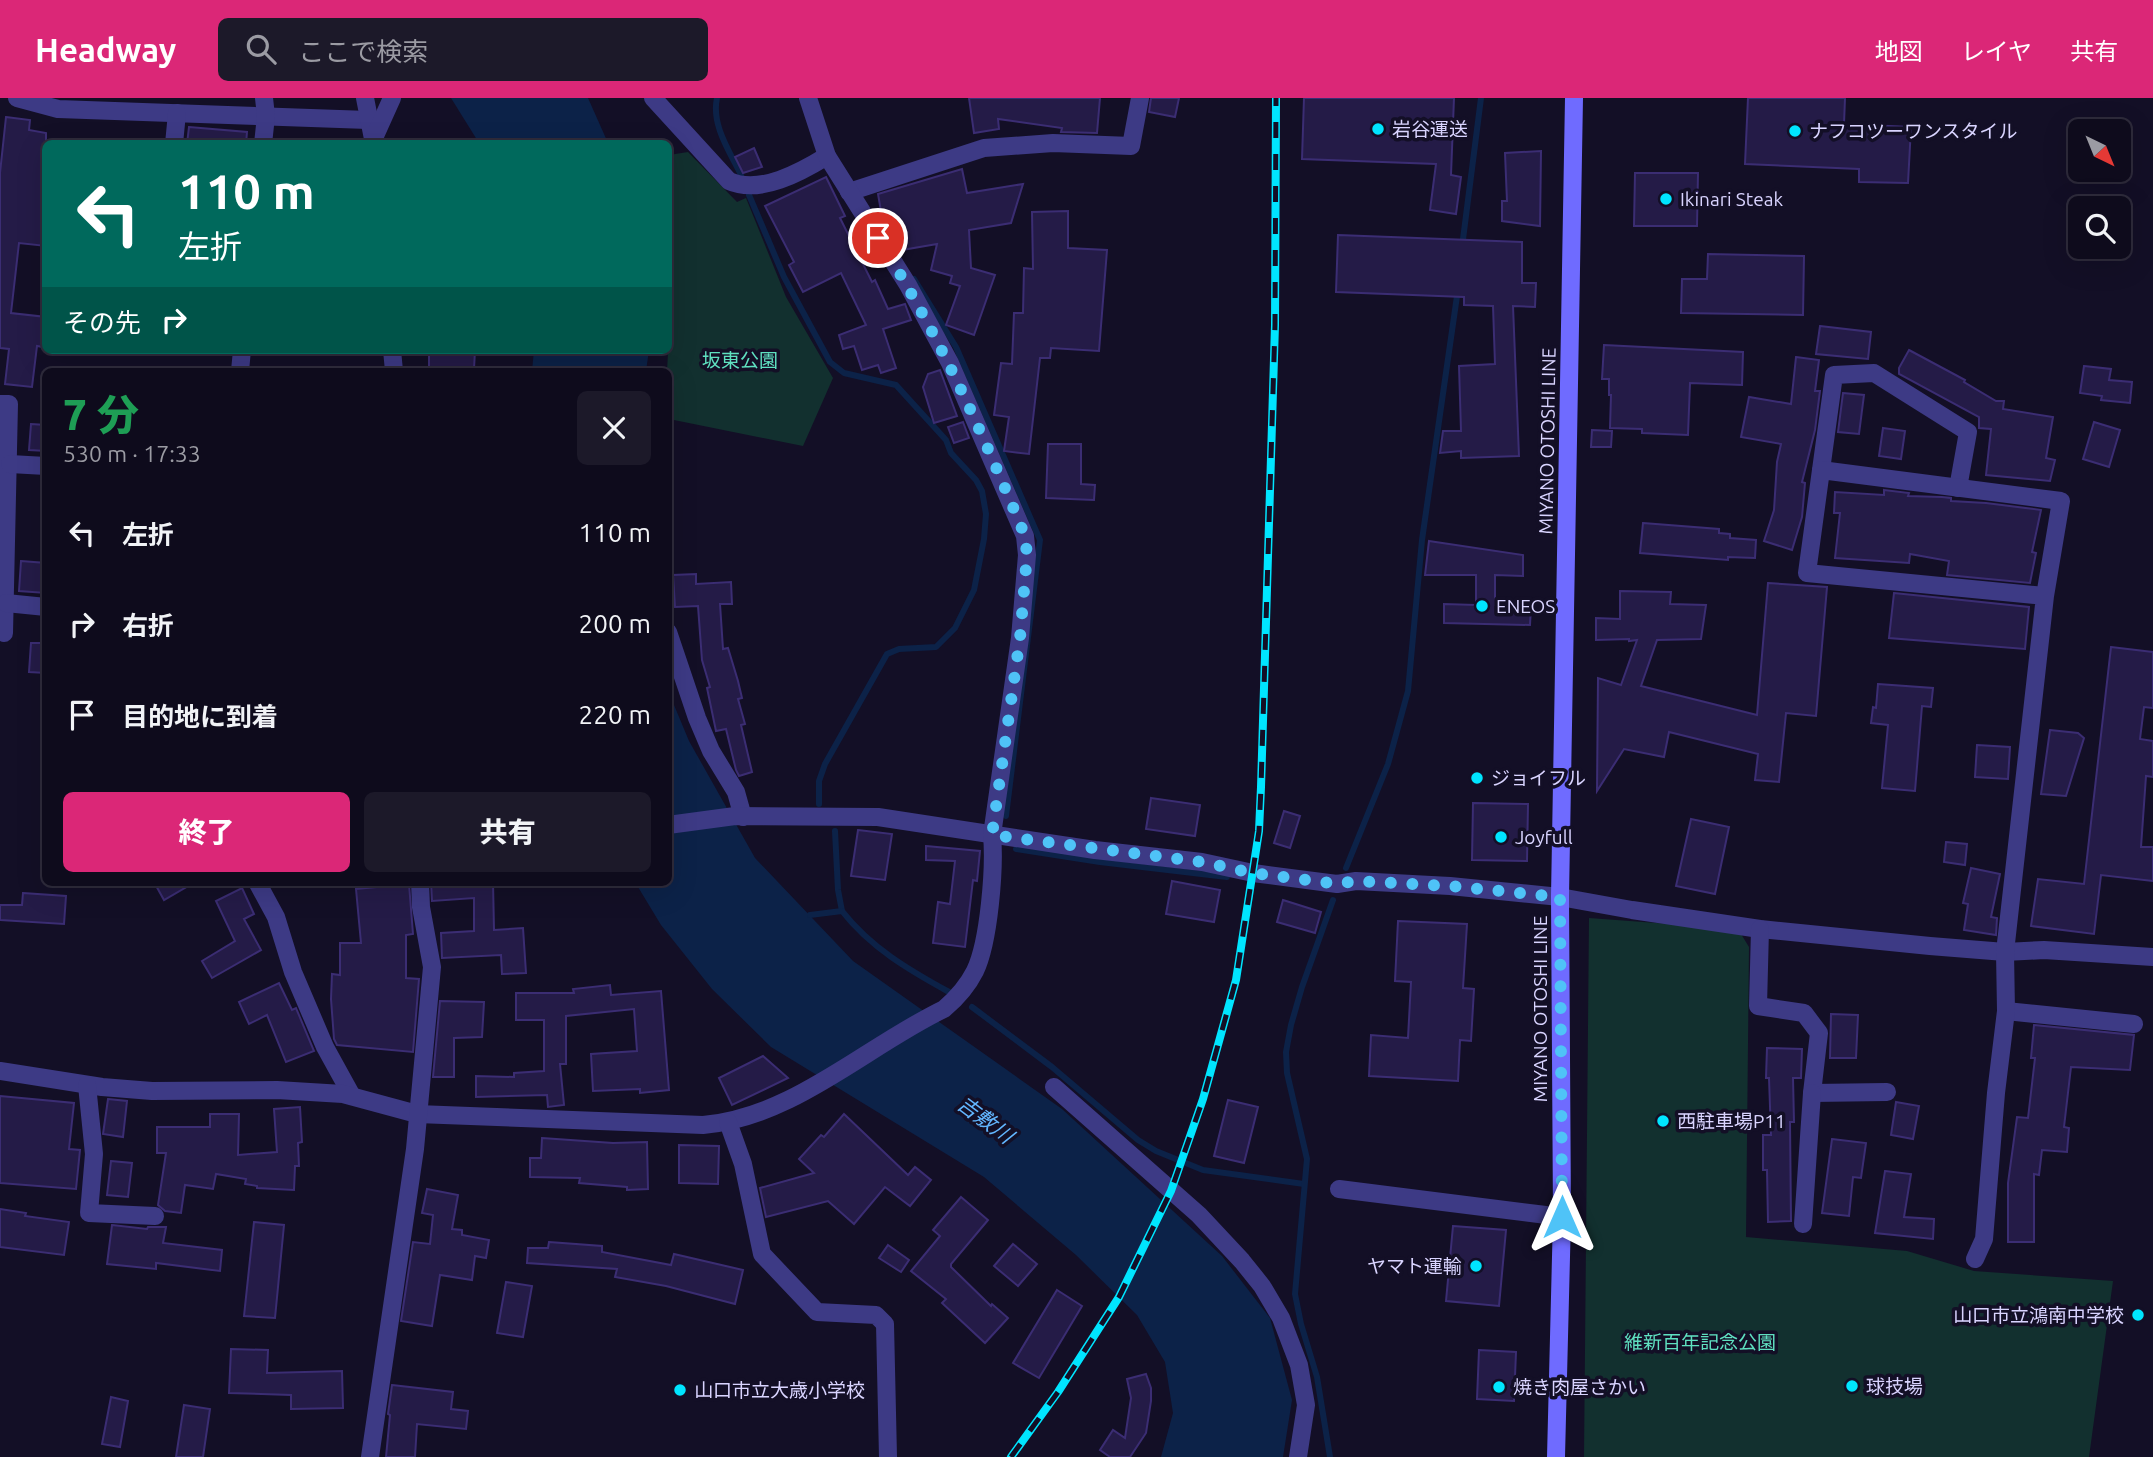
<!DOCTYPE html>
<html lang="ja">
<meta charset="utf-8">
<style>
body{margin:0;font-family:Ubuntu,"Noto Sans JP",sans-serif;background:#1c1929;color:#f1f3f6;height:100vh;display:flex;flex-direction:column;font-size:26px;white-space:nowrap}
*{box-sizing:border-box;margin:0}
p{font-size:23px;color:#9b9ba3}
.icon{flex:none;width:38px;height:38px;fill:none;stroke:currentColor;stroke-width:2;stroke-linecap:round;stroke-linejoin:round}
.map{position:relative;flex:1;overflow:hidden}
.side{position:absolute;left:42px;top:270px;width:630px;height:518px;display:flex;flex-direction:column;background:#0e0b1c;border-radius:10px;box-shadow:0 7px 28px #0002,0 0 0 2px #2e2b3b}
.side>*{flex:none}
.guide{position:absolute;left:42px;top:42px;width:630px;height:214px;border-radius:10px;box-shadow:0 7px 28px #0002,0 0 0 2px #2e2b3b;background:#00695c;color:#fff;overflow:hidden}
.needle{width:46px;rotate:137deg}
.fabs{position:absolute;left:2068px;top:21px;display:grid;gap:14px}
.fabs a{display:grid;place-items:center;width:63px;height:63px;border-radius:10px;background:#0e0b1c;box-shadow:0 7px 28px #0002,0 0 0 2px #2e2b3b;font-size:35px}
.pin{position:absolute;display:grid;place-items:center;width:60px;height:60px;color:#fff;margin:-30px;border:4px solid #fff;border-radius:50%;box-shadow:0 2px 7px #0007}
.me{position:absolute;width:77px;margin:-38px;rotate:0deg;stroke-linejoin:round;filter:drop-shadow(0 0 5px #0008)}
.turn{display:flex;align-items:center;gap:24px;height:147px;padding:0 21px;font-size:32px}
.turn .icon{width:91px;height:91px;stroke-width:2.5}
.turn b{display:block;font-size:49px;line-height:60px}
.then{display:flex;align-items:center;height:66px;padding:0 21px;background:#0003;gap:14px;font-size:26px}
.round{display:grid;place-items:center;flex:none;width:74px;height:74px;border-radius:10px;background:#1c1929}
.headline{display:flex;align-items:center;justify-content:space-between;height:119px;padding:0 21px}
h1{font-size:42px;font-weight:800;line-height:52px;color:#1e9e55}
.button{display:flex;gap:14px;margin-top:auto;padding:14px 21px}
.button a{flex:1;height:80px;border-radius:10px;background:#db2777;color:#fff;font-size:28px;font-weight:800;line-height:80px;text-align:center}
.button a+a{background:#1c1929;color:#f1f3f6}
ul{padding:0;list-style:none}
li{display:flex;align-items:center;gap:21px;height:91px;padding:0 21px}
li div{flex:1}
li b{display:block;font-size:26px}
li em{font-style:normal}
header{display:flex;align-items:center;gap:42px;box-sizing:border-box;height:98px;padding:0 35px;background:#db2777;color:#fff}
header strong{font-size:33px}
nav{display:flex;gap:38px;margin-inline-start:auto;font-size:24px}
.search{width:490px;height:63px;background:#1c1929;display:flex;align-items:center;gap:18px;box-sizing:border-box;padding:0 24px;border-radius:10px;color:#9b9ba3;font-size:26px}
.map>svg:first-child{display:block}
</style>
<header>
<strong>Headway</strong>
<div class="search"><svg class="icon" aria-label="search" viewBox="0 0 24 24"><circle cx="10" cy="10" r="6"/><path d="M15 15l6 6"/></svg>ここで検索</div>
<nav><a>地図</a><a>レイヤ</a><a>共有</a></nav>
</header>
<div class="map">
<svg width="2153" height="1359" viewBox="0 0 2153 1359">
<rect width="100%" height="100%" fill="#130f26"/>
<g fill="#12302f">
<polygon points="688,54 737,104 746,100 786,199 833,280 803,348 669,321 667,273 671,200 668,180 669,57"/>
<polygon points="1589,820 1738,831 1749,849 1746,1139 1907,1153 1974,1173 2113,1183 2089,1359 1584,1359"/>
</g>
<g fill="#0c2248">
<polygon points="451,0 588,0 608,45 479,45"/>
<polygon points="534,252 649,252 646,273 532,273"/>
<polygon points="669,595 689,643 755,760 853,863 1062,1011 1222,1158 1270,1220 1292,1302 1283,1359 1161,1359 1173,1315 1165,1264 1137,1217 1076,1157 984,1079 771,949 712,891 661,827 635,784 668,784"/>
</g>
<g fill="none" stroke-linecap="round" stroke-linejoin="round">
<g stroke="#0c2248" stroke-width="6">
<path d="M717,0C711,27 730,54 741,77"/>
<polyline points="749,97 784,179 830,264 844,275 896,287 946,342 951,355 976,382 982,393 986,416 984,441 974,492 955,530 936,549 899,551 887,556 825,666 819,683 819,706"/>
<polyline points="1462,149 1481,0"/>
<polyline points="914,181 956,249 1040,442 1006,718"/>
<polyline points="835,733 838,792 842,813"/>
<polyline points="1016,751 1100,764 1227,779"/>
<polyline points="1346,770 1388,666 1408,593 1422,442 1458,191"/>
<path d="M810,817L842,813C871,850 909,872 949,894"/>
<polyline points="972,909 1052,969 1138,1042 1156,1053 1203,1072 1304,1086"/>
<polyline points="1330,1359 1317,1279 1301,1226 1295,1196 1307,1061 1287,975 1286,954 1291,927 1302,889 1333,802"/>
</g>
</g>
<g fill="#241b47" stroke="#3b2d73" stroke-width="2">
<polygon points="969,0 1100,0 1097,35 1061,34 1062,30 998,21 999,31 974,35"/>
<polygon points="1151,0 1179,0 1175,19 1149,14"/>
<polygon points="1304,0 1454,0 1451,77 1461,79 1456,116 1430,112 1436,66 1302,61"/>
<polygon points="1748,0 1845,0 1844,26 1911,29 1908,85 1859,84 1859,71 1745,66"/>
<polygon points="6,19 30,22 29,32 46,35 46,148 19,145 11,215 46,219 43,249 37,248 32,289 5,286 9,251 0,250 0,75"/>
<polygon points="189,29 247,34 246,46 187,46"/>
<polygon points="754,50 762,69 743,75 735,59"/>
<polygon points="1541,53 1540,128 1502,123 1502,103 1507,103 1505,55"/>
<polygon points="962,71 967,95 1023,86 1011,125 969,132 971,170 995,177 974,237 946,227 960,188 950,185 952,178 931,172 937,146 902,152 898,122 883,125 878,96"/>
<polygon points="1635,75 1698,75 1697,128 1634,128"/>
<polygon points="826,79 845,118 840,120 872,184 875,182 888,211 905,206 911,222 883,231 896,270 881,275 878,267 862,272 854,248 843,251 839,237 866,227 841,175 803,194 789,167 794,164 765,108"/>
<polygon points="1068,113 1068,150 1107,152 1099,253 1051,250 1050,260 1040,260 1029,356 1004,353 1009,319 994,317 1001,265 1012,266 1014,215 1023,215 1024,170 1033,171 1032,114"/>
<polygon points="1338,137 1522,144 1522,185 1536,185 1535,209 1513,208 1519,358 1461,360 1461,353 1440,355 1443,333 1461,333 1459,268 1495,266 1493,208 1464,207 1464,199 1336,194"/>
<polygon points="1708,156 1804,158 1803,217 1681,215 1682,181 1707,181"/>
<polygon points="1820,228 1871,234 1868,261 1816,256"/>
<polygon points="1604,247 1743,254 1742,287 1690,285 1688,337 1642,335 1642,331 1610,330 1611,297 1609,297 1609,281 1602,281"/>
<polygon points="429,252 475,252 474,271 429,270"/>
<polygon points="1909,252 1965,282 1964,284 1996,303 2004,303 2003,311 2053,319 2046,360 2055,362 2050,383 1986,377 1991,331 1979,330 1979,319 1899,276 1899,270"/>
<polygon points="1796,259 1819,262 1815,293 1820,293 1815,332 1802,384 1805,385 1802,419 1792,452 1764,443 1774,412 1777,364 1781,346 1741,339 1749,299 1791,306"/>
<polygon points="2084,268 2111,271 2109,282 2132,284 2130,305 2101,302 2102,298 2080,295"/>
<polygon points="940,272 957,318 934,325 923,289 928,276"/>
<polygon points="1843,295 1864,297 1859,336 1838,334"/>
<polygon points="963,324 969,340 954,345 948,329"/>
<polygon points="2094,324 2120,332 2109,369 2083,361"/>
<polygon points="31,326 46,327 46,353 29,352"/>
<polygon points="1883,330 1905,333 1901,361 1879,358"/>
<polygon points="1592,332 1612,333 1611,349 1591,349"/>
<polygon points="1048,346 1081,346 1081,386 1095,387 1094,402 1046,400"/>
<polygon points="1884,392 1909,395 1908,398 1942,399 1951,400 1951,403 1986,405 2041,412 2032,454 2036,455 2030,485 1947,477 1949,463 1910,456 1909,465 1835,460 1840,415 1834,415 1835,394 1884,397"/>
<polygon points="1643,425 1719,431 1719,435 1730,436 1730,440 1756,442 1755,460 1728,459 1728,462 1640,455"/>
<polygon points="1429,443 1523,457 1523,478 1495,477 1495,507 1531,508 1530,527 1444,525 1444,506 1476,507 1476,477 1425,477"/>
<polygon points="21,463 46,465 46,495 19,493"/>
<polygon points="696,476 696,486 731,484 732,506 720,506 723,551 728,550 738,583 742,600 738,601 745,626 741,627 752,674 739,678 736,672 726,631 716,633 707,590 710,589 702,562 698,508 675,509 673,477"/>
<polygon points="1768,485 1827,489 1816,618 1786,615 1779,684 1755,682 1758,656 1669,634 1664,659 1624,651 1597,693 1598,580 1621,587 1637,542 1629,543 1629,541 1596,542 1596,520 1620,521 1620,493 1671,494 1670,506 1706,507 1701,541 1657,542 1641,588 1757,617"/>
<polygon points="1894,495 2029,509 2025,551 1889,540"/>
<polygon points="31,545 46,545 46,575 29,574"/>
<polygon points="2111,549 2153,554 2153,610 2144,609 2140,641 2153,643 2153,679 2146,678 2141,749 2153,749 2153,783 2101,777 2094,836 2031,828 2038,781 2084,786"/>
<polygon points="1878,586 1933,590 1931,609 1922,608 1915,693 1882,690 1888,627 1871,625 1873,609 1876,610"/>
<polygon points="2050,632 2078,635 2084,640 2066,698 2041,696"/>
<polygon points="1977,647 2010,649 2008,681 1975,679"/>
<polygon points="1151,700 1200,707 1195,738 1146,731"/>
<polygon points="1473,705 1528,706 1527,763 1472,762"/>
<polygon points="1284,713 1300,718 1290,750 1274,745"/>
<polygon points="1691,721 1729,729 1715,796 1676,788"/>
<polygon points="858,732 892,736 885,782 851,778"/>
<polygon points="1946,744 1967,746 1965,767 1944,764"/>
<polygon points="926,748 980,753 977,783 973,782 965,849 933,845 938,804 950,806 955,763 926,762"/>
<polygon points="1971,770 2000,776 1991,819 1997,820 1996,837 1964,832 1968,806 1963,805"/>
<polygon points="1172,783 1220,792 1214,824 1166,816"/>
<polygon points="154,784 195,784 164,802"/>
<polygon points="431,784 493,784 494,832 523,830 526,875 502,876 501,857 442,860 441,835 474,833 474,800 432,803"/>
<polygon points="409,786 413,836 406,837 406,880 419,881 413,954 337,947 334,941 331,901 332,876 340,877 340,845 361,845 356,791"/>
<polygon points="242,790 254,816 244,821 261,852 212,880 202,863 235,843 216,803"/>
<polygon points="23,795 66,798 64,826 0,822 0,807 22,807"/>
<polygon points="1283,802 1321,814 1315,835 1277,824"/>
<polygon points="1398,823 1467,826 1463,890 1474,891 1471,943 1460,942 1458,983 1369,978 1371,937 1408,940 1411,884 1395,883"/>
<polygon points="279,885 292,912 296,910 314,953 286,964 267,917 249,926 239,904"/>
<polygon points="610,887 611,897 661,893 669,992 640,995 640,991 593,993 591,956 637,953 634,911 566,918 566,966 560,966 564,1007 548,1009 547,997 476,999 476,978 514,979 514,975 544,973 544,922 516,922 516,895 574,895 573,891"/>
<polygon points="440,903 484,904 482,939 454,940 454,979 433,979"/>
<polygon points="1831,916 1858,917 1856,960 1830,960"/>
<polygon points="2034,927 2134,937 2130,972 2071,969 2064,1029 2069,1030 2067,1054 2042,1052 2039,1077 2034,1076 2034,1144 2008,1144 2008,1085 2017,1019 2028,1020 2035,960 2031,960"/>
<polygon points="1767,950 1802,951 1801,980 1793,980 1794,1024 1790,1024 1791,1123 1768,1124 1767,1072 1763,1072 1763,1037 1771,1037 1769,980 1766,980"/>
<polygon points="763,958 788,980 732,1007 719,980"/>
<polygon points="0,998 74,1005 69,1051 80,1052 76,1091 0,1085"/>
<polygon points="108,1001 127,1003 123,1039 103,1036"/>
<polygon points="1228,1002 1258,1009 1244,1065 1214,1058"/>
<polygon points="1896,1004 1919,1008 1913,1041 1891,1037"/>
<polygon points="300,1009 302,1044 298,1045 299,1068 295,1068 294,1092 257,1090 257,1088 245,1086 246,1081 216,1076 213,1091 185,1087 181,1115 165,1113 158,1107 166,1055 157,1055 157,1029 210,1029 210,1016 239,1016 238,1057 277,1054 274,1011"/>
<polygon points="844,1016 908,1077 915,1069 931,1082 910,1108 885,1089 854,1126 828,1103 766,1119 760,1090 814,1075 799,1061 821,1037 824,1039"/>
<polygon points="542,1040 613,1045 647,1044 648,1091 627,1092 627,1089 579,1085 580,1080 530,1079 530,1060 541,1060"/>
<polygon points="1832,1041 1866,1045 1861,1080 1853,1079 1849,1118 1822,1115"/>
<polygon points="679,1047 719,1048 718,1086 679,1085"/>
<polygon points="111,1063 132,1065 128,1099 107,1097"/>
<polygon points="1885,1073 1911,1076 1904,1119 1934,1121 1933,1141 1875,1135"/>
<polygon points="427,1091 458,1097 452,1131 462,1132 462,1137 489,1142 486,1160 475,1158 472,1182 440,1177 432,1228 401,1223 413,1144 430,1146 433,1117 422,1115"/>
<polygon points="961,1099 988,1122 951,1166 951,1169 991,1208 992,1206 1008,1220 985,1245 942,1205 946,1201 911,1173 940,1138 933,1132"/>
<polygon points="0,1111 26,1115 25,1118 69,1124 64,1157 0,1149"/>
<polygon points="254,1124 284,1127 275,1220 244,1218"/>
<polygon points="112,1127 147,1131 148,1129 166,1129 163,1145 222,1152 220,1173 156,1165 156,1171 107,1166"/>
<polygon points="1453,1128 1506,1132 1499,1208 1446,1203"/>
<polygon points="549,1144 602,1148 602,1154 671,1167 674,1156 743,1172 735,1206 666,1188 615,1179 617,1171 527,1165 528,1150 548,1150"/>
<polygon points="1013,1146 1037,1166 1018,1188 994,1168"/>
<polygon points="888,1147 909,1162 901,1174 879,1160"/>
<polygon points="506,1184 532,1188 523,1239 497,1235"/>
<polygon points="1057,1192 1082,1208 1039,1280 1013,1265"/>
<polygon points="231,1251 268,1252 267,1275 342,1273 343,1310 291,1311 291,1297 229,1295"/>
<polygon points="1479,1252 1516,1254 1514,1303 1477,1301"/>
<polygon points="1146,1276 1151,1290 1151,1303 1146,1335 1130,1359 1110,1359 1100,1352 1113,1332 1125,1340 1131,1300 1127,1281"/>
<polygon points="392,1287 453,1294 451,1311 468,1313 466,1331 417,1326 415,1359 386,1359 390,1317 388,1316"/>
<polygon points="111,1299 128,1303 120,1349 102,1346"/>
<polygon points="184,1307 210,1311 203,1359 176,1359"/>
</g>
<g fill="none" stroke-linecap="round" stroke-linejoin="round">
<g stroke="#3d3a85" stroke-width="18">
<polyline points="17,0 58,11 368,22"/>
<polyline points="365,0 374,46"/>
<path d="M653,0L729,83C760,97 801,74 827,58"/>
<polyline points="374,40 392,0"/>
<polyline points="174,46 177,15"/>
<polyline points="263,46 266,18 264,0"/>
<polyline points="849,94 984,50 1053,45 1131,48 1140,0"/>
<polyline points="392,252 394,273"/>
<polyline points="240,273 242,252"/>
<polyline points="0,306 9,306 4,535"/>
<polyline points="10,366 46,368"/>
<polyline points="1821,372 1834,277 1874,275 1968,334 1958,390"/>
<polyline points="6,505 46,509"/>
<polyline points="668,534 697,620 711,653 736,694 743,719"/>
<polyline points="668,727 735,718 878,719 1095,752 1202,764 1253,775 1337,786 1356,783 1450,788 1560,799 1632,812 1760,831 1930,848 2005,854 2044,852 2153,859"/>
<polyline points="257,784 276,819 293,874 325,949 352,998"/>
<polyline points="1760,831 1758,908 1804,915 1819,935 1812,995 1887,994"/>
<polyline points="2006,913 2134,926"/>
<path d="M0,973L102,989L152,993L277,992L343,996L417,1016L703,1027C794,1019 865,949 944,911C957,900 968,887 975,873C989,844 995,770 992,737L1020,540L1027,457L1025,438L950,265L908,187L827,58L808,0"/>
<polyline points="87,987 94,1056 89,1115 155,1118"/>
<polyline points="1054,989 1199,1117 1242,1163 1262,1188 1281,1220 1299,1267 1306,1307 1298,1359"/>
<polyline points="728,1024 743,1066 762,1156 817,1214 876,1217 885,1226 888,1359"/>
<polyline points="1339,1091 1562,1119"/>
<polyline points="1803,1126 1812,995"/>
<polyline points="1975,1161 1984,1141 1996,995 2006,913 2005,854 2045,498 2061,403 1821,372 1807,475 2045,498"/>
<polyline points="370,1359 415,1051 432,869 421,809 420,784"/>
</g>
<polyline stroke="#6f6bff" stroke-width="18" points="1556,1359 1562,1119 1560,799 1574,0"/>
<g stroke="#00e5ff" stroke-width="8">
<polyline id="rail" points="1011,1359 1058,1294 1119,1199 1171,1093 1203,1001 1236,882 1259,733 1261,689 1275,227 1276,0"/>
</g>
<use href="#rail" stroke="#130f26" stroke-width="5" stroke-dasharray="16" stroke-linecap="butt"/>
</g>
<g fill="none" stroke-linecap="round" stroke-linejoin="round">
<path stroke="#4fc3f7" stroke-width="12" stroke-dasharray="0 21.6" d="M878,140C939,236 982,334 1025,438L1027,457L1020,540L992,737L1202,764L1253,775L1337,786L1356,783L1450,788L1560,799L1562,1119"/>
</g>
<g fill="#00e5ff" stroke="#130f26" stroke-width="2.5">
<circle cx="1378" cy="31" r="7"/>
<circle cx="1795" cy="33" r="7"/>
<circle cx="1666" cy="101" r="7"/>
<circle cx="1482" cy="508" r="7"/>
<circle cx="1477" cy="680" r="7"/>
<circle cx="1501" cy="739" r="7"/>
<circle cx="1663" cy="1023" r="7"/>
<circle cx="1476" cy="1168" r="7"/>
<circle cx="2138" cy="1217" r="7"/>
<circle cx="1852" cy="1288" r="7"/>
<circle cx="1499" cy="1289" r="7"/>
<circle cx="680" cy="1292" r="7"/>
</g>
<g text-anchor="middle" stroke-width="7" stroke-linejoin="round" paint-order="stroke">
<g font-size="19" fill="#d9d4ff" stroke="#130f26" text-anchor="start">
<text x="1392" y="38">岩谷運送</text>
<text x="1809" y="40">ナフコツーワンスタイル</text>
<text x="1680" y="108">Ikinari Steak</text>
<text x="1496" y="515">ENEOS</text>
<text x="1491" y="687">ジョイフル</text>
<text x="1515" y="746">Joyfull</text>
<text x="1677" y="1030">西駐車場P11</text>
<text x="1462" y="1175" text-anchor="end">ヤマト運輸</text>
<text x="2124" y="1224" text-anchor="end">山口市立鴻南中学校</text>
<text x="1866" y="1295">球技場</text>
<text x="1513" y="1296">焼き肉屋さかい</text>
<text x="694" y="1299">山口市立大歳小学校</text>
</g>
<g font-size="19" fill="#5fe0c0" stroke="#130f26">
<text x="740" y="269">坂東公園</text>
<text x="1700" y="1251">維新百年記念公園</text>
</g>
<g font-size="19" fill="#d9d4ff" stroke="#130f26">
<text transform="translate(1547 343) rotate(-89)" y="7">MIYANO OTOSHI LINE</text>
<text transform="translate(1540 911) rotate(-90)" y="7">MIYANO OTOSHI LINE</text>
</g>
<g font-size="21" font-style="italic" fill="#62b6ff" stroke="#130f26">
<text transform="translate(985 1022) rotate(37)" y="7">吉敷川</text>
</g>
</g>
</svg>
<div class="fabs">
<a><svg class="needle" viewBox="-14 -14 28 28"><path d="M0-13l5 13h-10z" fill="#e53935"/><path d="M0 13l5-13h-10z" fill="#9b9ba3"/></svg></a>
<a><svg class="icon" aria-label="search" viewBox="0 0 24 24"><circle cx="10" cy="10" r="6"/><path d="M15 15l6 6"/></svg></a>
</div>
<div class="pin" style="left:878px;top:140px;background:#d93025"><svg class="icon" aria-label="arrive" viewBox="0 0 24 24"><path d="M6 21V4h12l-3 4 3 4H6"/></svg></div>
<svg class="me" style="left:1562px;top:1119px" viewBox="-20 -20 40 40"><path d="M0-17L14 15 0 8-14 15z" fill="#4fc3f7" stroke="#fff" stroke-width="4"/></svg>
<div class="guide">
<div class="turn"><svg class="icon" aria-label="left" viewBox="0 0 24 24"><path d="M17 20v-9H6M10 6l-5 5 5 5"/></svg><div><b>110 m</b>左折</div></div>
<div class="then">その先<svg class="icon" aria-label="right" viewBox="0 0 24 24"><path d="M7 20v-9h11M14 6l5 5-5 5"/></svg></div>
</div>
<section class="side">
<div class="headline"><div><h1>7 分</h1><p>530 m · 17:33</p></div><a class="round"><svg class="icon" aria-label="close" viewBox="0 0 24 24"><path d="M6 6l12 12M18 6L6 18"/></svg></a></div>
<ul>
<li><svg class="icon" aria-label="left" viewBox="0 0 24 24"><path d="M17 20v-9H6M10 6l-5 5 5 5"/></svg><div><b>左折</b></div><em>110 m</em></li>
<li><svg class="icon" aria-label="right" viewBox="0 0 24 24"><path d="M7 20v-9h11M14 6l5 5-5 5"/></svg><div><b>右折</b></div><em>200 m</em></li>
<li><svg class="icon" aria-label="arrive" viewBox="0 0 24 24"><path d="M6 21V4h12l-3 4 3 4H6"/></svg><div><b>目的地に到着</b></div><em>220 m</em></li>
</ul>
<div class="button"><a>終了</a><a>共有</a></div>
</section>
</div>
